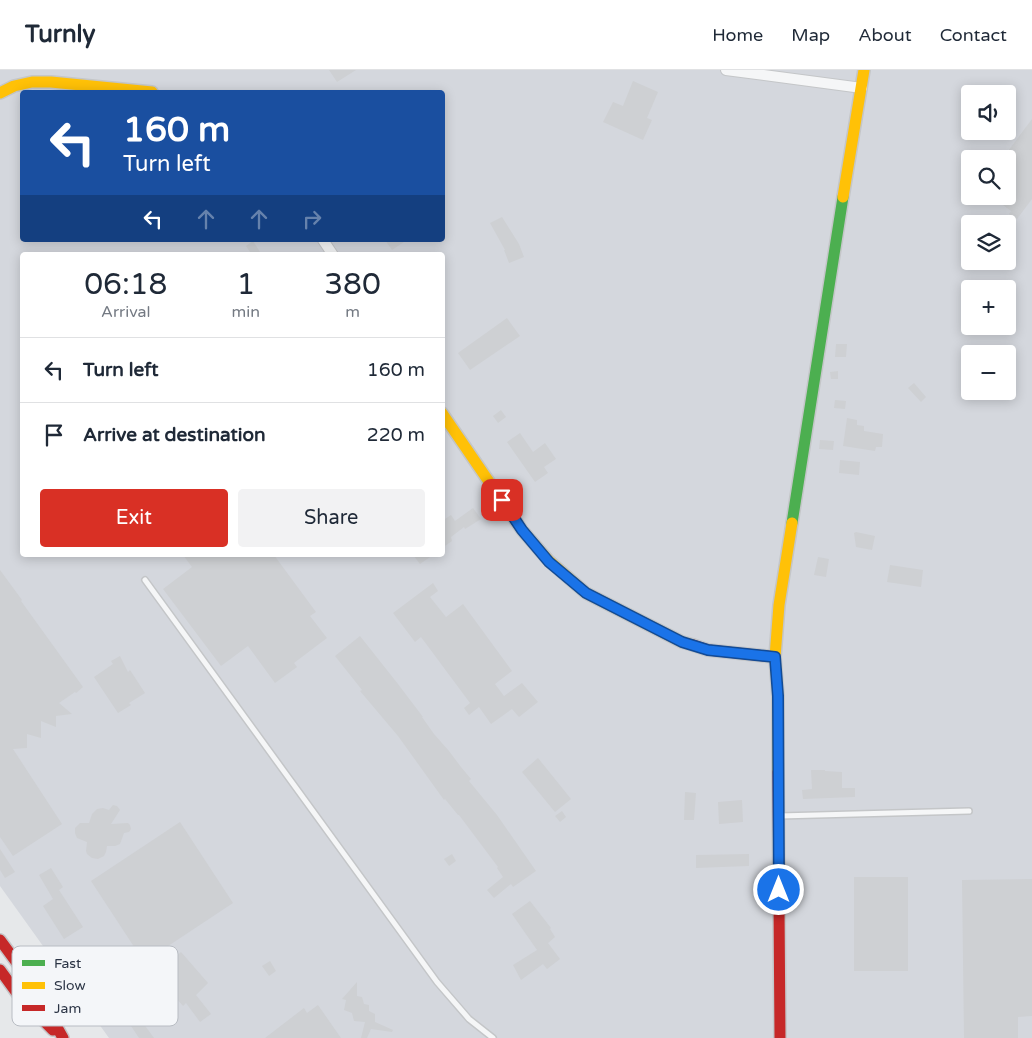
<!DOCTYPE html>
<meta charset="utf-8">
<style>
body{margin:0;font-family:"Varela Round",sans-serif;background:#f2f2f3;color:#1f2937;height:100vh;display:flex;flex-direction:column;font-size:19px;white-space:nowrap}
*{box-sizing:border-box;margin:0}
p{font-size:16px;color:#747a83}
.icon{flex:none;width:28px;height:28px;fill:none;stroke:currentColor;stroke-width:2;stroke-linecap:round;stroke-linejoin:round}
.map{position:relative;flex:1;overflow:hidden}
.drawer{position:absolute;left:20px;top:182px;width:425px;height:305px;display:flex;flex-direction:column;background:#fff;border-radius:5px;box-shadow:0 2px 12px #0003}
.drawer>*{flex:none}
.top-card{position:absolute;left:20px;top:20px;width:425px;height:152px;border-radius:5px;box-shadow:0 2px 12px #0003;background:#1a4fa0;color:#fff;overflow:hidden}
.controls{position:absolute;left:961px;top:15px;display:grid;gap:10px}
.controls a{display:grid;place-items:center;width:55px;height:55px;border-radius:5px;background:#fff;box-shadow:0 2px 12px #0003;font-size:25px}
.pin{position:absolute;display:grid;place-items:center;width:42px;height:42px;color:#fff;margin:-21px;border-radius:10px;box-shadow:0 2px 8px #0006}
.me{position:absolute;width:55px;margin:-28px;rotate:0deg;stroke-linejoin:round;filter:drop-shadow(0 0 4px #0008)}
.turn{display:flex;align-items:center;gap:18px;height:105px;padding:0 20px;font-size:22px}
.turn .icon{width:65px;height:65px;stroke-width:2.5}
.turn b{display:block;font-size:35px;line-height:42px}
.lanes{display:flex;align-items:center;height:48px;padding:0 20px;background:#0003;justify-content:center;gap:25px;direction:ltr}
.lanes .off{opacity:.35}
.eta{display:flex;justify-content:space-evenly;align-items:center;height:85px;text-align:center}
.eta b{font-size:30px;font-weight:600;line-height:35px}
.primary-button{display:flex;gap:10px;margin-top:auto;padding:10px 20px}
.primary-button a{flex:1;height:58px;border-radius:5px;background:#d93025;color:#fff;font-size:20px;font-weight:600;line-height:58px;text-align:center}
.primary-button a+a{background:#f2f2f3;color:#1f2937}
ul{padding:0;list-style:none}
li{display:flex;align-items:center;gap:15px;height:65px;padding:0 20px;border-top:1px solid #e0e1e3}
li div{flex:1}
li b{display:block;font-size:19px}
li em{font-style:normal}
header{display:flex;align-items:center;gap:30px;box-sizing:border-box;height:70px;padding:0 25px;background:#fff;border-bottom:1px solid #e0e1e3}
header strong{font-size:24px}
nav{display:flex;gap:28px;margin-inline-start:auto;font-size:18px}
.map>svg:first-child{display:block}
</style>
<header>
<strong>Turnly</strong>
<nav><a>Home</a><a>Map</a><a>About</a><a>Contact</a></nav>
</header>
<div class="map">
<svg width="1032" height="968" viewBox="0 0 1032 968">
<rect width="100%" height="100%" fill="#e6e8ea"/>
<path fill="#d4d7dd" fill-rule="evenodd" d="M0,0H1032V968H109L0,816ZM22,22H442V170H22ZM970,24H1008V61H970ZM970,89H1008V126H970ZM970,154H1008V191H970ZM22,185H442V485H22ZM970,219H1008V256H970ZM970,284H1008V321H970Z"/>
<g fill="#ced0d3">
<polygon points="329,0 356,0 337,12"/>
<polygon points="633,11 658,22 647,48 652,50 643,70 603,52 613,32 623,36"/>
<polygon points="1032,49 1032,129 1017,149 1009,144 1011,141 991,126 1008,126 1008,89 1002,89"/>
<polygon points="502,147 519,174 524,187 509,193 504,180 505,180 490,153"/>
<polygon points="385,170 407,170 392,180"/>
<polygon points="253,171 262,185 252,185 246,176"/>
<polygon points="507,248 520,266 470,300 458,283"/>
<polygon points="836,274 847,274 846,287 835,287"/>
<polygon points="838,301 838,309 831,309 830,302"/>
<polygon points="914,313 926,327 921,332 908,318"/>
<polygon points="835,330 846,331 845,339 834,338"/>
<polygon points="501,340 506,347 498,353 493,346"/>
<polygon points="847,348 857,350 857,355 864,356 864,361 883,364 882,377 876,377 875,381 843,376"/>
<polygon points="520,363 533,382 545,373 556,389 544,397 548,403 535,412 507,372"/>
<polygon points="820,370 834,371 833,380 819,379"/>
<polygon points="840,390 860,392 859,405 839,403"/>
<polygon points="473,438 481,449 465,459 464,457 451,467 452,471 442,478 442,451 451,445 455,451"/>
<polygon points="856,462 875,466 872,480 856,477 854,463"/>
<polygon points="183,485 274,485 316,542 310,546 327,568 294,593 297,597 275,613 248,576 221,596 163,519 192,497"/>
<polygon points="413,485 433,485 420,494"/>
<polygon points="818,487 829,489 826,507 814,505"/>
<polygon points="890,495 923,500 921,517 887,512"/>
<polygon points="0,500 22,530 21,531 83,617 76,623 75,622 59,633 72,644 56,646 56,657 41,651 41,668 27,664 27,678 13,679 62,754 13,786 0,767"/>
<polygon points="433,513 438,521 430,527 446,547 463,534 512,601 495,614 504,626 522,613 538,632 519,647 512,639 491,654 479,637 469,645 464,638 470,633 421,567 415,572 393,543"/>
<polygon points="360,566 398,614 423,647 422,647 434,664 449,681 461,697 471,709 469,711 497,745 536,801 513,817 511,814 494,828 487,820 503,807 497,798 498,797 459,745 458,745 445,729 444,730 398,666 360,621 362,620 335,586"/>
<polygon points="120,586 128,602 130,600 145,623 129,633 131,635 118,643 94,607 113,594 111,591"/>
<polygon points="538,688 571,729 555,742 522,702"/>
<polygon points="811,700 825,700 825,701 842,702 842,718 855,718 855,727 803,729 802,720 812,719"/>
<polygon points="685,722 696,723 694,750 684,750"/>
<polygon points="742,730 743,752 719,754 718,732"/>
<polygon points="113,735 117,736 120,740 111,754 128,753 130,755 131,759 129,762 124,763 120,774 115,776 107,776 106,782 104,786 98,789 92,788 87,784 86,781 87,772 77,768 75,763 75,758 80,753 89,753 92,744 97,739 103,738 109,740"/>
<polygon points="562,741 566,747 560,752 555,746"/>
<polygon points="180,752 233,833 144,892 91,811"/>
<polygon points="0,779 15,802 5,808 0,800"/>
<polygon points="452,784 456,791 449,796 444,789"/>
<polygon points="749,784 749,796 696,798 696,785"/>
<polygon points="51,798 63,817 59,820 83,857 64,869 43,836 53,829 39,805"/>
<rect x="854" y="807" width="54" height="94"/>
<polygon points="1032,809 1032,946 1018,947 1018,968 964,968 962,810"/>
<polygon points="530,831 551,858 550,859 555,867 548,873 560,889 547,899 543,894 521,910 513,895 537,880 512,844"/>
<polygon points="181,882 208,913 196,925 211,944 200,952 186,933 183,936 156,905"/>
<polygon points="270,891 276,901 269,906 262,896"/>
<polygon points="357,912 357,926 362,927 364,934 369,935 369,941 375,944 375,952 393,960 392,962 371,959 367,968 361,968 365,952 354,951 352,943 344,940 346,930 342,929"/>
<polygon points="318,935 341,968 265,968 304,938 307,943"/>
<polygon points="138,946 154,968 139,968 129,953"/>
</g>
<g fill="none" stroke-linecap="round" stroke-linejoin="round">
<g stroke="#c4c6c8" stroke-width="8">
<g id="lane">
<polyline points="145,510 437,912 469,949 493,968"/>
<polyline points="779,746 969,741"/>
</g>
</g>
<g stroke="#c4c6c8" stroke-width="12">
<g id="street">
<polyline points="726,0 862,18"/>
<polyline points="323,170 333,185"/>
</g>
</g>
<g stroke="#c4c6c8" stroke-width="14">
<polyline id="fast" points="792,453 843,127"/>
</g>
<g stroke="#c4c6c8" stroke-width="14">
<g id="slow">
<polyline points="0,23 14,16 32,12 51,12 152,22"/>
<polyline points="843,127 864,0"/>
<polyline points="442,343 522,460 549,491 586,523 682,572 693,575"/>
<polyline points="778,702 778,626 775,587 779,535 792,453"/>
</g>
</g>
<g stroke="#c4c6c8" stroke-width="14">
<g id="jam">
<polyline points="693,575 708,580 775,587"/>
<polyline points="778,702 780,968"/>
<polyline points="0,870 34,916 63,968"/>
<polyline points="0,900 19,926 53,960"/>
</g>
</g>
<use href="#lane" stroke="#f5f6f7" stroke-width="5"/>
<use href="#street" stroke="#f5f6f7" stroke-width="10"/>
<use href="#fast" stroke="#4caf50" stroke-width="11"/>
<use href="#slow" stroke="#ffc107" stroke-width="11"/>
<use href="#jam" stroke="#c62828" stroke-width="11"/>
</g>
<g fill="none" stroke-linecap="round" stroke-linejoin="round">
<g stroke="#114b97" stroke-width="12">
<polyline id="route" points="502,430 522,460 549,492 586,523 682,572 708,580 775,587 778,626 779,820"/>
</g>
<use href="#route" stroke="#1a73e8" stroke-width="9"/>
</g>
<rect x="12" y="876" width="166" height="80" rx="8" fill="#f4f6f9" stroke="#b8bcc3" stroke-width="1"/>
<rect x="22" y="890" width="23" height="6" fill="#4caf50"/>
<rect x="22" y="912" width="23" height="7" fill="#ffc107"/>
<rect x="22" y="935" width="23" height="6" fill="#c62828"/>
<g font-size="14" fill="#2b3445">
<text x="54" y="898">Fast</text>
<text x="54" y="920">Slow</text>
<text x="54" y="943">Jam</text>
</g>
</svg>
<div class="controls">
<a><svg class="icon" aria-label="sound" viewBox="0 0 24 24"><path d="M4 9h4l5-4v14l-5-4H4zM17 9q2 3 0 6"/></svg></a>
<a><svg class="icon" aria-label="search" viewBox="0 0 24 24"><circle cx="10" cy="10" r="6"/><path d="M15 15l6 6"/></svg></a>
<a><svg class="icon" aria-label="layers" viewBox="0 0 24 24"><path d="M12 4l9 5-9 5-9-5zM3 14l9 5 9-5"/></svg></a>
<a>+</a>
<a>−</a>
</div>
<div class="pin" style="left:502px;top:430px;background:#d93025"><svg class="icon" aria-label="arrive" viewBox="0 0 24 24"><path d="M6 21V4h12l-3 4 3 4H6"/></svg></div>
<svg class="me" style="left:779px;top:820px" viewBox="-20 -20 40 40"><circle r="17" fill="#1a73e8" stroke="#fff" stroke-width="3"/><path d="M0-11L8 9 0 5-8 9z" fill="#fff"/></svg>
<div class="top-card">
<div class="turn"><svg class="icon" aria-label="left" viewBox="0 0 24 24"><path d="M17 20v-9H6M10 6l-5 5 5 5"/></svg><div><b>160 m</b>Turn left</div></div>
<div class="lanes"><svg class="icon" aria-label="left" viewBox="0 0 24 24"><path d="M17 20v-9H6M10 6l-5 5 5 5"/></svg><svg class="icon off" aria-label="ahead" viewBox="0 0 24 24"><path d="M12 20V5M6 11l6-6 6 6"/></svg><svg class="icon off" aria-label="ahead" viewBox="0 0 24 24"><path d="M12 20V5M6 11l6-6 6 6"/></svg><svg class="icon off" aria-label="right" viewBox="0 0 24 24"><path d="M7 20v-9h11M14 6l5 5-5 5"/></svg></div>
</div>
<section class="drawer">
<div class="eta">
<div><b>06:18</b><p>Arrival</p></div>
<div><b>1</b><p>min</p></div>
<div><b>380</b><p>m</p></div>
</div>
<ul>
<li><svg class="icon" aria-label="left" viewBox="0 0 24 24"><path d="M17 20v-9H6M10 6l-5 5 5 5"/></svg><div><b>Turn left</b></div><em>160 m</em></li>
<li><svg class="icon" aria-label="arrive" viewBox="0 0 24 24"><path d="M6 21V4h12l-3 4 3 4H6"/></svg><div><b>Arrive at destination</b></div><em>220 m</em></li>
</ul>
<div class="primary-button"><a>Exit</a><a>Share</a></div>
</section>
</div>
